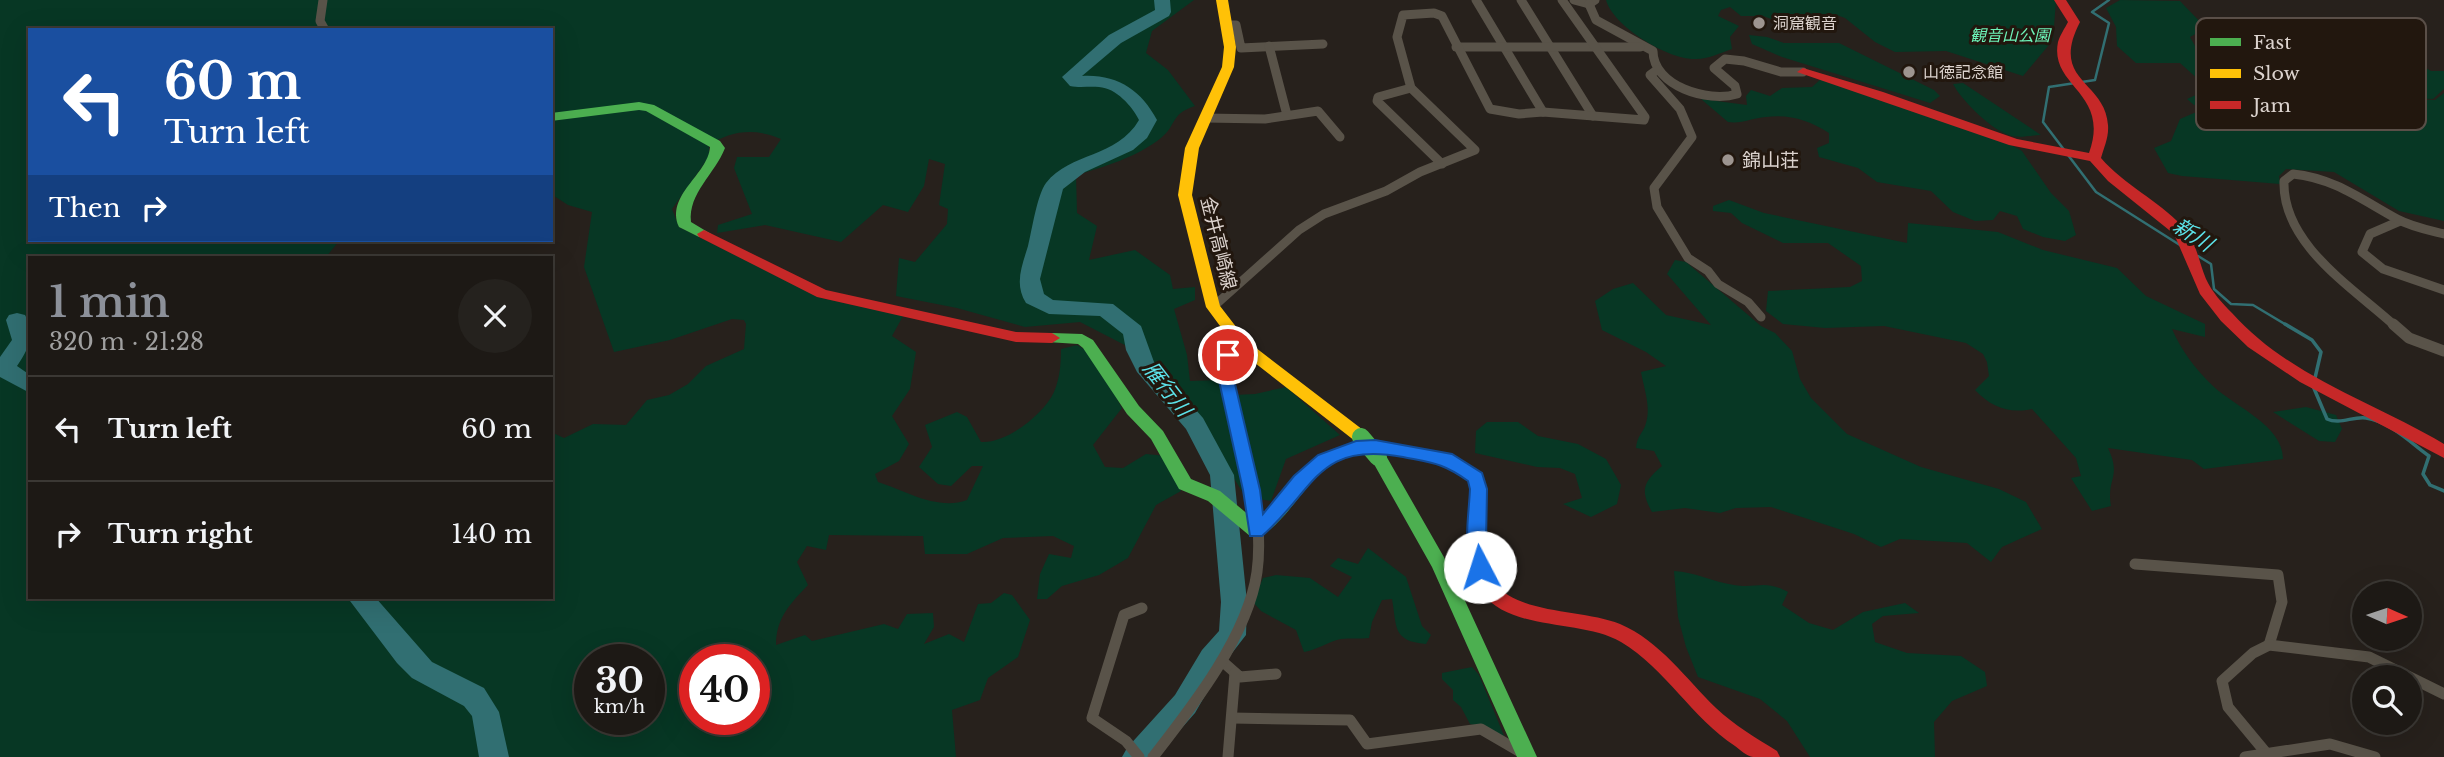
<!DOCTYPE html>
<meta charset="utf-8">
<style>
body{margin:0;font-family:"Libre Baskerville","Noto Sans JP",serif;background:#25221e;color:#f1f3f6;height:100vh;display:flex;flex-direction:column;font-size:26px;white-space:nowrap}
*{box-sizing:border-box;margin:0}
p{font-size:23px;color:#a0a0a0}
.icon{flex:none;width:38px;height:38px;fill:none;stroke:currentColor;stroke-width:2;stroke-linecap:round;stroke-linejoin:round}
.map{position:relative;flex:1;overflow:hidden}
.panel{position:absolute;left:28px;top:256px;width:525px;height:343px;display:flex;flex-direction:column;background:#1d1915;border-radius:0px;box-shadow:0 7px 28px #0002,0 0 0 2px #3b3834}
.panel>*{flex:none}
.top-card{position:absolute;left:28px;top:28px;width:525px;height:214px;border-radius:0px;box-shadow:0 7px 28px #0002,0 0 0 2px #3b3834;background:#1a4fa0;color:#fff;overflow:hidden}
.needle{width:46px;rotate:93deg}
.buttons{position:absolute;left:2352px;top:581px;display:grid;gap:14px}
.buttons a{display:grid;place-items:center;width:70px;height:70px;border-radius:50%;background:#1d1915;box-shadow:0 7px 28px #0002,0 0 0 2px #3b3834;font-size:35px}
.speed{position:absolute;left:574px;top:644px;display:flex;gap:14px;font-size:35px;font-weight:700;text-align:center}
.speed>*{display:grid;place-content:center;width:91px;height:91px;border-radius:50%;background:#1d1915;box-shadow:0 7px 28px #0002,0 0 0 2px #3b3834;line-height:1}
.speed small{font-size:18px;font-weight:400}
.speed .limit{border:10px solid #d22;background:#fff;color:#111}
.pin{position:absolute;display:grid;place-items:center;width:60px;height:60px;color:#fff;margin:-30px;border:4px solid #fff;border-radius:50%;box-shadow:0 2px 7px #0007}
.me{position:absolute;width:77px;margin:-38px;rotate:355deg;stroke-linejoin:round;filter:drop-shadow(0 0 5px #0008)}
.turn{display:flex;align-items:center;gap:24px;height:147px;padding:0 21px;font-size:32px}
.turn .icon{width:91px;height:91px;stroke-width:2.5}
.turn b{display:block;font-size:49px;line-height:60px}
.then{display:flex;align-items:center;height:66px;padding:0 21px;background:#0003;gap:14px;font-size:26px}
.round{display:grid;place-items:center;flex:none;width:74px;height:74px;border-radius:37px;background:#25221e}
.summary{display:flex;align-items:center;justify-content:space-between;height:119px;padding:0 21px}
h1{font-size:42px;font-weight:600;line-height:52px;color:#8c9099}
ul{padding:0;list-style:none}
li{display:flex;align-items:center;gap:21px;height:105px;padding:0 21px;border-top:2px solid #3b3834}
li div{flex:1}
li b{display:block;font-size:26px}
li em{font-style:normal}
.map>svg:first-child{display:block}
</style>
<div class="map">
<svg width="2444" height="757" viewBox="0 0 2444 757">
<rect width="100%" height="100%" fill="#27211c"/>
<g fill="#073724" fill-rule="evenodd">
<path d="M0,0H1194L1152,31L1146,53L1168,70L1195,106C1170,114 1177,125 1161,138C1137,157 1104,167 1076,175L1077,213L1097,226L1089,260L1135,250L1170,275L1173,289L1195,287V300L1174,309L1187,355L1190,381L1219,380L1243,493L1187,402L1150,358L1080,322L1025,327L957,308L896,296L899,258L915,262L947,224L948,209L939,205L945,164L929,159L924,186L908,212L883,205L841,242L765,225L717,233L718,225L752,214L734,168L737,157H769L781,139C757,128 729,130 709,146V157L672,209L679,227L821,298L903,316L892,336L916,352L910,389L892,416L909,444L899,461L875,474L878,482C906,491 938,511 967,500L983,466H972L951,486L938,484L919,467L932,447L925,425L957,412L967,417L981,442C1006,444 1044,414 1054,392C1060,378 1061,363 1061,349L1077,345L1093,354L1122,408L1093,445L1105,467L1123,468L1146,454L1166,456L1181,491L1156,505L1128,558L1099,575L1062,586L1047,599H1037L1040,574L1049,554L1071,558L1074,546L1053,536L1003,538L967,554H925L923,536L829,535L826,550L807,546L797,562L808,585C790,604 776,618 776,645L805,635L812,641L884,624L898,629L907,614L933,613L934,627L924,644L949,634L964,642L978,604L991,603L1004,593L1012,595L1030,620L1018,657L988,678L980,700L952,710L956,757H0ZM30,30H551V34L556,33L551,36V194L568,205L592,212L584,267L614,352L670,340L732,319L744,320L746,324L744,349L706,366L688,384L669,395L647,400L626,425L593,424L564,438L551,432V597H30V257H326L340,240H30ZM590,660H649V719H590ZM695,660H754V719H695Z"/>
<path d="M1606,0H2056L2053,40L2023,76L1946,51L1895,52L1875,42L1845,18L1834,14L1789,25L1763,16H1741L1730,7L1721,10L1718,16L1739,26L1730,37L1732,49C1720,53 1706,60 1694,59C1667,59 1613,26 1606,0Z"/>
<polygon points="2120,0 2180,1 2206,28 2190,37 2199,53 2215,63 2220,80 2283,65 2293,54 2311,61 2329,63 2332,60 2326,47 2351,64 2364,64 2366,47 2399,53 2431,71 2444,71 2444,89 2433,99 2387,97 2313,85 2194,105 2187,99 2209,89 2180,63 2136,63 2117,46 2116,27 2106,8"/>
<polygon points="1749,35 1767,37 1784,43 1839,43 1934,90 1940,96 1930,103 1782,57 1752,44"/>
<path d="M1821,79L2008,143L2022,151L2051,193L2069,211L2076,235L2065,241L2043,237L2023,229L2017,216L2000,211L1993,220L1975,221L1953,212L1931,191L1877,182L1858,168L1819,157L1817,148L1829,143V133C1809,120 1789,114 1766,117C1752,118 1742,124 1728,122L1701,99L1747,105L1746,96L1751,90L1770,96L1782,88L1812,87Z"/>
<path d="M1963,83L2041,135C2032,135 2021,138 2012,136C1992,131 1962,101 1953,84Z"/>
<polygon points="2444,93 2444,221 2399,211 2334,172 2286,169 2279,176 2280,184 2182,176 2168,173 2154,148 2171,141 2180,119 2194,113 2236,106 2291,103 2319,95 2435,100"/>
<path d="M1729,200L1764,213L1907,243L1908,223L1998,232L2043,250L2117,268L2146,296L2205,324V337L2172,329C2181,350 2196,370 2213,386C2235,407 2283,425 2283,459L2204,469L2192,460L2108,448C2122,478 2106,478 2111,506L2092,511L2071,478L2081,476L2076,458L2032,409C2009,414 1991,407 1975,390L1989,376L1987,362L1983,354L1966,343L1884,326L1825,328L1783,324L1766,311L1768,291L1850,287L1862,281L1861,266L1828,243H1783L1742,223L1731,213L1713,211V206Z"/>
<path d="M1675,260L1686,262L1761,326L1775,333L1792,351L1800,379L1811,398L1847,434L1921,467L1999,489L2026,502L2042,529L2002,547L1991,562L1967,543L1900,539L1881,547L1854,534L1771,507L1736,508L1720,513L1685,508L1652,512C1640,490 1643,482 1662,466L1654,451L1636,448C1637,435 1643,434 1646,423C1651,406 1644,389 1641,372L1666,366L1646,352L1602,330L1595,301L1613,289L1633,283L1666,315L1711,325L1667,274Z"/>
<polygon points="1286,387 1340,435 1286,459 1271,501 1259,499 1234,395 1255,394"/>
<polygon points="2306,407 2336,415 2342,429 2335,442 2319,441 2273,412"/>
<polygon points="1487,422 1518,422 1538,436 1578,444 1606,459 1621,485 1617,504 1591,517 1563,504 1582,498 1575,474 1560,468 1537,467 1475,453 1476,431"/>
<path d="M1368,548L1406,577L1422,626L1431,635L1426,644C1392,641 1397,627 1392,599L1382,600L1372,622L1369,638C1360,639 1350,638 1341,639C1327,642 1317,650 1304,652L1296,630L1261,611L1253,602L1263,578L1276,575L1310,578L1338,597L1352,577L1330,566L1338,558L1358,564Z"/>
<path d="M1674,571C1695,572 1713,582 1734,585C1757,589 1764,579 1788,592L1782,605L1809,623L1833,630L1863,612L1905,603L1919,613L1883,616L1872,624L1875,642L1907,653L1961,656L1985,672L1987,686L1952,701L1934,722L1935,757H1810L1787,721L1760,699L1698,677L1686,647L1678,617Z"/>
<polygon points="1472,667 1479,675 1507,743 1482,727 1470,724 1461,707 1453,700 1453,690 1442,679 1442,673"/>
</g>
<g fill="none" stroke-linecap="round" stroke-linejoin="round">
<g stroke="#316f72" stroke-width="2.5">
<polyline points="2109,0 2092,12 2109,23 2095,80 2049,87 2043,122 2096,192 2183,247"/>
<polyline points="2198,256 2211,264 2214,289 2231,304 2253,305 2288,326"/>
</g>
<g stroke="#316f72" stroke-width="3.5">
<polyline points="2285,324 2312,340 2321,352 2315,378"/>
<path d="M2313,386L2327,419C2340,425 2353,416 2366,418C2389,421 2411,443 2429,456L2423,474L2430,485L2444,491"/>
</g>
<g fill="#316f72" fill-rule="evenodd">
<path d="M1154,0H1170L1171,12L1169,16L1121,43L1082,76C1117,74 1141,90 1157,120L1147,138L1133,150L1085,172L1063,189L1040,279L1044,294L1053,300L1113,304L1141,326L1154,362L1203,418L1234,475L1247,602L1246,635L1222,666L1195,713L1156,757H1122L1127,748L1175,695L1202,650L1219,631L1221,602L1210,475L1186,429L1137,372L1126,350L1123,334L1100,316L1049,314L1026,303C1014,284 1022,266 1028,246C1032,230 1037,195 1046,183C1070,152 1117,158 1139,120C1132,106 1116,88 1099,87C1089,86 1080,88 1070,86L1062,77L1109,35L1155,10Z"/>
<path d="M17,313L25,315C36,334 28,350 17,366L30,375V393L0,377V357L12,340L6,320L9,315Z"/>
<polygon points="347,597 375,597 432,662 484,688 499,712 509,757 479,757 472,716 464,706 412,678 397,663"/>
</g>
<g stroke="#595349" stroke-width="9">
<polyline points="323,0 320,21 325,30"/>
<polyline points="1476,0 1543,112"/>
<polyline points="1521,0 1593,116"/>
<polyline points="1574,0 1589,4 1595,0"/>
<path d="M1589,4L1596,20L1653,51C1653,86 1708,103 1737,94L1735,86L1714,68L1725,59L1744,61L1781,72H1803"/>
<polyline points="1228,25 1236,25 1241,48 1323,44"/>
<polyline points="1269,46 1287,115"/>
<polyline points="1456,47 1640,47"/>
<polyline points="1657,70 1650,75 1680,109 1692,137 1654,188 1657,207 1688,258 1708,271 1718,284 1748,302 1761,317"/>
<polyline points="1411,88 1378,97 1377,101 1442,164"/>
<polyline points="1205,118 1265,119 1318,111 1340,137"/>
<polyline points="2400,221 2370,234 2362,252 2383,269 2444,290"/>
<polyline points="1213,307 1299,230 1324,214 1386,191 1420,172 1475,150 1411,88 1397,37 1403,15 1434,13 1442,16 1490,109 1519,114 1543,112 1644,120 1645,117 1562,0"/>
<path d="M2395,326C2352,287 2282,244 2284,181L2293,174C2334,178 2362,200 2397,219C2412,227 2428,230 2444,234"/>
</g>
<g stroke="#595349" stroke-width="11">
<polyline points="2393,324 2409,338 2444,351"/>
<polyline points="2135,564 2278,575 2282,602 2269,645"/>
<polyline points="1222,661 1240,677 1276,674"/>
<polyline points="1232,718 1350,720 1367,744 1481,729 1524,754"/>
<polyline points="2267,754 2228,707 2222,681 2253,653 2269,645 2369,657 2444,694"/>
<polyline points="1139,757 1126,741 1092,718 1124,615 1142,608"/>
<path d="M1153,757C1192,707 1248,636 1257,572C1266,505 1237,432 1224,367L1228,354L1242,345"/>
<polyline points="1228,757 1235,673"/>
<polyline points="2245,757 2330,744 2375,757"/>
</g>
<g fill="#4caf50" fill-rule="evenodd">
<path d="M639,102L654,105L720,141L725,148C715,174 688,193 691,222L711,234L709,237H699L679,227C665,195 708,175 710,147L646,111L639,110L551,121V113Z"/>
<path d="M1052,333L1082,334L1093,340L1139,406L1163,431L1191,479L1220,491L1256,521L1272,506L1294,476L1318,455L1356,441L1375,440L1452,454L1482,473L1487,495L1484,500H1472L1468,481L1447,465L1385,454L1449,566L1537,757H1517L1432,567L1370,457L1373,452C1359,453 1345,456 1332,463C1309,475 1274,544 1250,536L1208,501L1179,489L1151,439L1127,414L1083,348L1078,344L1047,342L1044,338L1047,334Z"/>
</g>
<polygon fill="#ffc107" fill-rule="evenodd" points="1216,0 1228,0 1236,47 1234,67 1199,148 1192,195 1220,306 1247,341 1367,433 1369,437 1367,441 1355,441 1237,349 1206,307 1178,195 1185,148 1222,67 1224,47"/>
<g fill="#c62828" fill-rule="evenodd">
<path d="M2054,0H2066L2080,22C2049,82 2105,80 2108,125C2109,137 2104,147 2101,158C2124,185 2158,200 2182,226C2197,242 2198,260 2206,279C2212,292 2222,303 2232,313C2288,376 2373,402 2444,444V458L2300,382L2248,347L2221,321L2200,294L2174,234L2108,181L2090,161L2009,145L1797,72L1803,68L1883,92L2017,139L2089,153C2111,92 2049,87 2058,42C2060,35 2065,28 2068,22Z"/>
<polygon points="704,230 826,290 1016,332 1052,333 1060,338 1052,343 1016,342 817,297 699,237 697,234"/>
<path d="M1478,488L1484,490L1487,495C1487,521 1477,562 1495,584C1522,615 1583,609 1620,624C1660,641 1686,679 1716,708C1734,725 1756,738 1777,751L1780,757C1772,757 1761,757 1753,757C1747,756 1740,750 1735,746C1692,718 1666,669 1621,642C1581,619 1512,632 1482,593C1460,566 1469,527 1469,495L1472,490Z"/>
</g>
<polyline stroke="#4caf50" stroke-width="18" points="1361,437 1378,457"/>
</g>
<path fill="#1a73e8" stroke="#114b97" stroke-width="2" d="M1228,349L1236,355L1231,367L1260,490L1263,514L1294,476L1318,455L1356,441L1375,440L1452,454L1482,473L1487,489L1486,543L1489,567L1486,572L1480,574L1474,572C1462,549 1469,515 1470,489L1468,481C1443,463 1433,463 1403,457C1317,441 1316,489 1262,536H1250L1243,490L1216,367L1222,351Z"/>
<g fill="#9d9590" stroke="#22170e" stroke-width="2.5">
<circle cx="1759" cy="23" r="7"/>
<circle cx="1909" cy="72" r="7"/>
<circle cx="1728" cy="160" r="7"/>
</g>
<g text-anchor="middle" stroke-width="6" stroke-linejoin="round" paint-order="stroke">
<g font-size="16" fill="#dcd3ce" stroke="#22170e" text-anchor="start">
<text x="1773" y="29">洞窟観音</text>
<text x="1923" y="78">山徳記念館</text>
</g>
<g font-size="16" font-style="italic" fill="#6df3b8" stroke="#22170e">
<text x="2010" y="41">観音山公園</text>
</g>
<g font-size="19" fill="#dcd3ce" stroke="#22170e" text-anchor="start">
<text x="1742" y="167">錦山荘</text>
</g>
<g font-size="19" fill="#dcd3ce" stroke="#22170e">
<text transform="translate(1219 243) rotate(76)" y="7">金井高崎線</text>
</g>
<g font-size="21" font-style="italic" fill="#5ce3ea" stroke="#22170e">
<text transform="translate(2193 235) rotate(33)" y="7">新川</text>
<text transform="translate(1167 389) rotate(52)" y="7">雁行川</text>
</g>
</g>
<rect x="2196" y="18" width="230" height="112" rx="10" fill="#22170e" stroke="#5a4f48" stroke-width="2"/>
<rect x="2210" y="38" width="31" height="8" fill="#4caf50"/>
<rect x="2210" y="69" width="31" height="9" fill="#ffc107"/>
<rect x="2210" y="101" width="31" height="8" fill="#c62828"/>
<g font-size="19" fill="#dcd3ce">
<text x="2253" y="49">Fast</text>
<text x="2253" y="80">Slow</text>
<text x="2253" y="112">Jam</text>
</g>
</svg>
<div class="buttons">
<a><svg class="needle" viewBox="-14 -14 28 28"><path d="M0-13l5 13h-10z" fill="#e53935"/><path d="M0 13l5-13h-10z" fill="#a0a0a0"/></svg></a>
<a><svg class="icon" aria-label="search" viewBox="0 0 24 24"><circle cx="10" cy="10" r="6"/><path d="M15 15l6 6"/></svg></a>
</div>
<div class="speed"><div>30<small>km/h</small></div><div class="limit">40</div></div>
<div class="pin" style="left:1228px;top:355px;background:#d93025"><svg class="icon" aria-label="arrive" viewBox="0 0 24 24"><path d="M6 21V4h12l-3 4 3 4H6"/></svg></div>
<svg class="me" style="left:1480px;top:567px" viewBox="-20 -20 40 40"><circle r="19" fill="#fff"/><path d="M0-13L10 11 0 6-10 11z" fill="#1a73e8"/></svg>
<div class="top-card">
<div class="turn"><svg class="icon" aria-label="left" viewBox="0 0 24 24"><path d="M17 20v-9H6M10 6l-5 5 5 5"/></svg><div><b>60 m</b>Turn left</div></div>
<div class="then">Then<svg class="icon" aria-label="right" viewBox="0 0 24 24"><path d="M7 20v-9h11M14 6l5 5-5 5"/></svg></div>
</div>
<section class="panel">
<div class="summary"><div><h1>1 min</h1><p>320 m · 21:28</p></div><a class="round"><svg class="icon" aria-label="close" viewBox="0 0 24 24"><path d="M6 6l12 12M18 6L6 18"/></svg></a></div>
<ul>
<li><svg class="icon" aria-label="left" viewBox="0 0 24 24"><path d="M17 20v-9H6M10 6l-5 5 5 5"/></svg><div><b>Turn left</b></div><em>60 m</em></li>
<li><svg class="icon" aria-label="right" viewBox="0 0 24 24"><path d="M7 20v-9h11M14 6l5 5-5 5"/></svg><div><b>Turn right</b></div><em>140 m</em></li>
</ul>
</section>
</div>
